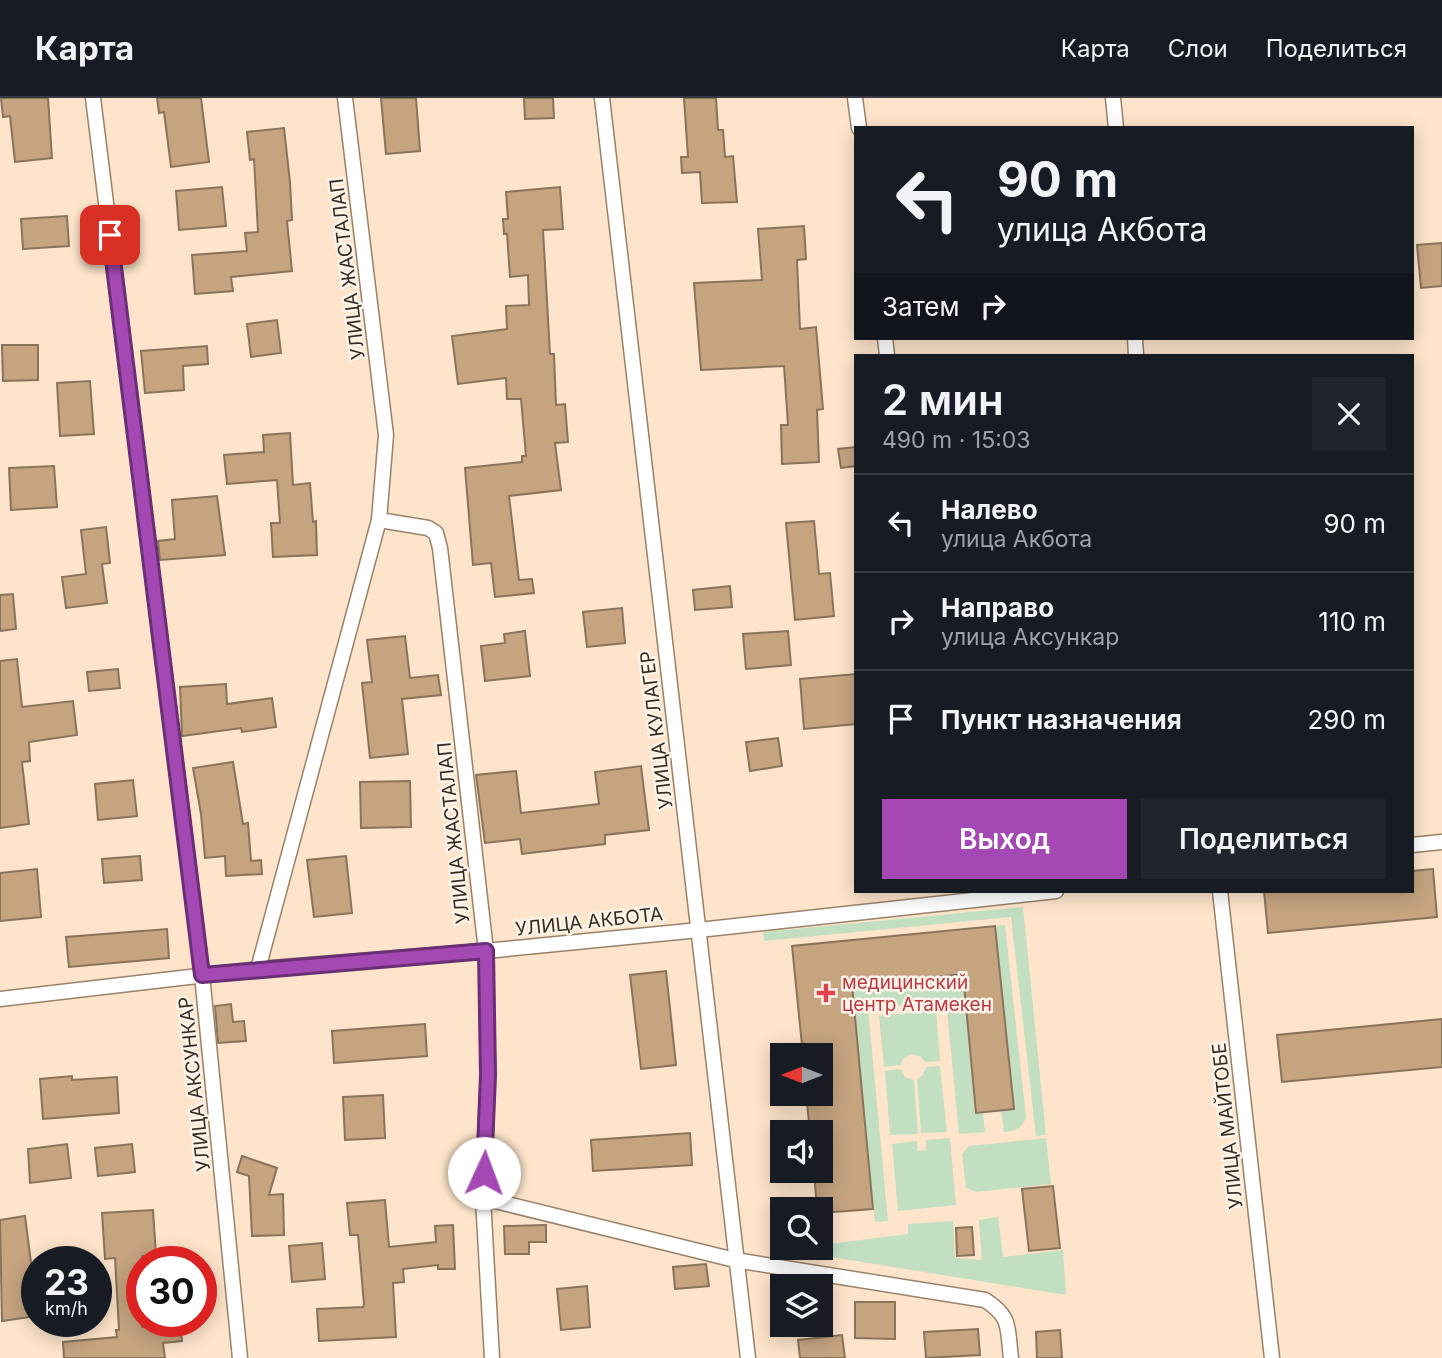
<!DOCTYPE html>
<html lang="ru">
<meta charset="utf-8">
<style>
body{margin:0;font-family:Inter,sans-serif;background:#20242c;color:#f1f3f6;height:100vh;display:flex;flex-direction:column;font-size:26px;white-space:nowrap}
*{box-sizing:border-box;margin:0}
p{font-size:23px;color:#9ea1a6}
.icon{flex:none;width:38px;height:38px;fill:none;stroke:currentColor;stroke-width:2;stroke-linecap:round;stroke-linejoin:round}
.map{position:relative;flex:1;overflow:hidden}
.sheet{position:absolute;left:854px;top:256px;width:560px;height:539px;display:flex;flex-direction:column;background:#171b24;border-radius:0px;box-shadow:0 4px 18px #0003}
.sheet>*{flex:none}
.hud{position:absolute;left:854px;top:28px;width:560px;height:214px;border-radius:0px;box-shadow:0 4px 18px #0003;background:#171b24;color:#f1f3f6;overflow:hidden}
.needle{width:46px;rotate:270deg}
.buttons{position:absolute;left:770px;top:945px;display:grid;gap:14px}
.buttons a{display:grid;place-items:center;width:63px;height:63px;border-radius:0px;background:#171b24;box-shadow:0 4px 18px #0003;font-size:35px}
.speed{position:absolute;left:21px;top:1148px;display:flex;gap:14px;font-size:35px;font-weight:700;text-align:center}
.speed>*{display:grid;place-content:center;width:91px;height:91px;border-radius:50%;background:#171b24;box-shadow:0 4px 18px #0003;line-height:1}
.speed small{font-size:18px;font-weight:400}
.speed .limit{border:10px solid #d22;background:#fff;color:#111}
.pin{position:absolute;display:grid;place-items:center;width:60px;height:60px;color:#fff;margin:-30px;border-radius:14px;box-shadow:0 4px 10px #0006}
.me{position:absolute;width:77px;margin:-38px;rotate:2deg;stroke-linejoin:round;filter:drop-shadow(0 0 5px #0008)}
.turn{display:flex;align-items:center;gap:24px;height:147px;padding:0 28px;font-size:32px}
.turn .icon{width:91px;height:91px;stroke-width:2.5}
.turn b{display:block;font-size:49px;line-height:60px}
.then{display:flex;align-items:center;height:66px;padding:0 28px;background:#0003;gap:14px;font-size:26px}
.round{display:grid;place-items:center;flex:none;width:74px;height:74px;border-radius:0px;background:#20242c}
.summary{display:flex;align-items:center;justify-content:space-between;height:119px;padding:0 28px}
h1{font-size:42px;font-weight:600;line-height:52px}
.cta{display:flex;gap:14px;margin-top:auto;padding:14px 28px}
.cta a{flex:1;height:80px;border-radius:0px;background:#a449b4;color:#fff;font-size:28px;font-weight:600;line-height:80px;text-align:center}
.cta a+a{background:#20242c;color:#f1f3f6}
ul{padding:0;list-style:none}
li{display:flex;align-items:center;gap:21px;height:98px;padding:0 28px;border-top:2px solid #363941}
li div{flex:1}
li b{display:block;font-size:26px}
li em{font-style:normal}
header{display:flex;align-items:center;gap:42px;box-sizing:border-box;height:98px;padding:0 35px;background:#171b24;border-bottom:2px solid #363941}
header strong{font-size:33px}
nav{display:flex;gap:38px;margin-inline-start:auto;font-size:24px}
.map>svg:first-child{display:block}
</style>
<header>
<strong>Карта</strong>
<nav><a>Карта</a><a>Слои</a><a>Поделиться</a></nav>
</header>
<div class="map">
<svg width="1442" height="1260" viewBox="0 0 1442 1260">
<rect width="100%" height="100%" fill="#fde4ca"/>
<g fill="#c2e0c1">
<polygon points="1023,809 1046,1037 1036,1038 1011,819 764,843 763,834"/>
<path d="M1005,827L1026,1020C1021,1031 1016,1033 1004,1034L1001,1012L1014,1011L995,828Z"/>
<polygon points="963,876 975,1016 983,1015 985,1034 959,1036 946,903 868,910 888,1123 875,1124 852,887"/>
<polygon points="936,912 940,963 925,964 921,959 912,956 903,961 901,967 884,969 879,918"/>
<polygon points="940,968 947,1034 921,1035 917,982 923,977 926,969"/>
<polygon points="901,971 905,979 914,982 918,1036 890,1037 885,973"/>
<polygon points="950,1040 956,1107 898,1113 892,1046 917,1043 918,1053 926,1052 926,1042"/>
<polygon points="1046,1040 1051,1086 976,1094 966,1090 962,1056 969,1048"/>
<polygon points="998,1119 1003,1159 1063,1152 1066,1197 788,1152 821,1150 821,1147 908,1136 908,1126 953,1123 955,1160 982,1162 979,1122"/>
</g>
<g fill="#c6a480" stroke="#89735b" stroke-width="2">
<polygon points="1,0 48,0 52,60 15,64 10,18 3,19"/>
<polygon points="157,0 201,0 209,64 171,69 164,14 159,15"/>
<polygon points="381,0 416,0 420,53 386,56"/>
<polygon points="524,0 553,0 554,20 525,21"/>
<polygon points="684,0 716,0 718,32 723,32 725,59 733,58 737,104 702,105 700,74 682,75 681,59 688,59"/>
<polygon points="284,30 290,84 292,122 287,123 292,173 231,179 233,193 195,196 192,157 247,153 245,135 258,134 254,61 250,62 247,34"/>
<polygon points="222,89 226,128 179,132 176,93"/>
<polygon points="560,89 563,131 543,132 550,256 554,256 556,307 565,306 568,344 555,345 561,392 509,398 519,482 532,481 534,495 495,499 491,465 473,467 465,370 522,364 522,358 526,358 521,301 507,301 506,280 458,286 452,238 507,231 506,208 529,207 528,177 510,179 507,136 504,136 503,121 508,121 506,94"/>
<polygon points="67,118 69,148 23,151 21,121"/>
<polygon points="804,128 806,161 797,162 800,231 816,229 823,311 817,312 819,364 782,366 781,327 788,327 784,268 701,272 694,185 762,182 758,131"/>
<polygon points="1442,145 1442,188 1421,190 1417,147"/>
<polygon points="277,222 281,255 251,259 247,226"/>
<polygon points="2,247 38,247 38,282 3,283"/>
<polygon points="207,248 208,266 183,268 184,292 145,295 141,253"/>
<polygon points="90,283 94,336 60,338 57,285"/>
<polygon points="290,335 293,387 310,385 313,424 316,423 317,457 273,459 271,425 280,425 277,382 227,386 224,357 264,354 263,337"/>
<polygon points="856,349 856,368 841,370 838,351"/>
<polygon points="54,368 57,409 11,412 9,370"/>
<polygon points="217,398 225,457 160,462 158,443 175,441 172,402"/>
<polygon points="814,423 819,476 830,475 834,518 795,522 786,425"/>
<polygon points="106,429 110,465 102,466 107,505 66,510 62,479 86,476 81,432"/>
<polygon points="730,488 732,509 695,512 693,492"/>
<polygon points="13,496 16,531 0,533 0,497"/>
<polygon points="622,510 625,545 587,549 583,514"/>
<polygon points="525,533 530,578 485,583 481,548 505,545 504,536"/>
<polygon points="788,533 791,567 746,571 743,536"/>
<polygon points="405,538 410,580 438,577 441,597 402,601 408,656 370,660 362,585 372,584 367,542"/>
<polygon points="17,561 22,609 73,603 77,637 29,644 30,663 22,664 29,726 0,730 0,563"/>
<polygon points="118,571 120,590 89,593 87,574"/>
<polygon points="856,576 856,626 804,631 800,581"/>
<polygon points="226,586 227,606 272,600 276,629 242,634 241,630 182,638 180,589"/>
<polygon points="778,640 782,668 750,673 746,644"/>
<polygon points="233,664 243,726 248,725 251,763 261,762 262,776 226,778 225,758 205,760 201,716 193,670"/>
<polygon points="641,668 649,732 605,737 605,746 522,756 520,741 485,745 476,677 516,673 521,715 599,706 595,674"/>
<polygon points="133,682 137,718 98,722 95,686"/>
<polygon points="410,683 411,729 361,730 360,684"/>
<polygon points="140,758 142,782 104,785 102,761"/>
<polygon points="346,758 352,815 314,819 307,762"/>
<polygon points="37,771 41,819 0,823 0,775"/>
<polygon points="1433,771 1437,819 1268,835 1264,793 1412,793 1412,773"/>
<polygon points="995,828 1014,1011 976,1015 963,876 852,887 873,1111 821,1115 821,1111 817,1111 814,1073 821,1073 821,1034 810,1034 806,996 821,996 821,957 803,957 792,848"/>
<polygon points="167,831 169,860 69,869 66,839"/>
<polygon points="666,873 676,967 641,971 630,877"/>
<polygon points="231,906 233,924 244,923 246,943 218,945 215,908"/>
<polygon points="1442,921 1442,969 1282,984 1277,937"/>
<polygon points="425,926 427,958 334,965 332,933"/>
<polygon points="72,978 72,982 117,979 119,1015 43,1021 40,981"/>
<polygon points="383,997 385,1040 345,1042 343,999"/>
<polygon points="690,1035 692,1067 593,1073 591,1042"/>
<polygon points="67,1046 71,1080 30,1085 28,1051"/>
<polygon points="132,1046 135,1074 98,1078 95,1050"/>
<polygon points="242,1058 277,1070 269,1097 283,1096 284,1137 252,1138 249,1078 237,1074"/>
<polygon points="1053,1088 1060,1150 1029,1153 1022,1091"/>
<polygon points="385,1102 389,1149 436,1144 435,1128 453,1127 455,1171 438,1171 438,1167 403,1171 404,1184 393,1185 396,1239 319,1243 317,1211 363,1209 364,1206 358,1137 350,1137 347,1105"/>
<polygon points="153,1112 156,1157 142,1158 142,1229 180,1225 182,1243 163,1245 165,1260 64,1260 63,1244 117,1239 116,1232 119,1232 115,1160 105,1161 102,1115"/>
<polygon points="25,1118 33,1180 37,1179 37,1218 2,1223 0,1122"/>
<polygon points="546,1127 546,1144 529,1144 529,1156 505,1156 504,1128"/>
<polygon points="972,1129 974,1157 957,1158 956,1130"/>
<polygon points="322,1145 325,1181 292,1184 289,1148"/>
<polygon points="706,1166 709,1188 675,1191 673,1169"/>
<polygon points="587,1188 590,1229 561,1232 557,1191"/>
<polygon points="855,1204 895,1204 895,1241 855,1240"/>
<polygon points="978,1231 980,1257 926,1260 924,1234"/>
<polygon points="1060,1232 1062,1260 1037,1260 1036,1234"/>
<polygon points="842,1237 845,1260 800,1260 798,1242"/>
</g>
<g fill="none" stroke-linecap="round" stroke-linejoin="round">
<g stroke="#98826a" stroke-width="17">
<g id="minor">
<polyline points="93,0 202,877 240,1260"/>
<polyline points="602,0 748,1260"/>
<polyline points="855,0 859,30"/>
<polyline points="1113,0 1116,30"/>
<polyline points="885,240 887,257"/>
<polyline points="1135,240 1136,257"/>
<polyline points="379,422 428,430 436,435 440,450 486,853 488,977 483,1100 492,1260"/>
<polyline points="1412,747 1442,744"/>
<polyline points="1220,793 1272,1260"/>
<polyline points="258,871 379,422 386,337 345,0"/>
<polyline points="0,901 258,871 486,853 699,832 1056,793"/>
<path d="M483,1100L735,1162L985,1202C1012,1219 1007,1230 1011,1260"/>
</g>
</g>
<use href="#minor" stroke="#fff" stroke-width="14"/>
</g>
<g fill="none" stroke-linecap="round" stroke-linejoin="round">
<g stroke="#6b2f75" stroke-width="18">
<polyline id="route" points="110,137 202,877 486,853 488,977 484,1075"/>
</g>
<use href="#route" stroke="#a449b4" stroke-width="12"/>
</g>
<path fill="#e0444e" stroke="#fef4ea" stroke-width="2.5" d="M822.5 884.5h7v7h7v7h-7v7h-7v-7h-7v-7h7z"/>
<g text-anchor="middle" stroke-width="5" stroke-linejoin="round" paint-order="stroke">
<g font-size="19" fill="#362d22" stroke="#fef4ea">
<text transform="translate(347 171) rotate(-97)" y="7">УЛИЦА ЖАСТАЛАП</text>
<text transform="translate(656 632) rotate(-97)" y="7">УЛИЦА КУЛАГЕР</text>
<text transform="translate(453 735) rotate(-96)" y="7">УЛИЦА ЖАСТАЛАП</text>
<text transform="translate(589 823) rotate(-6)" y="7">УЛИЦА АКБОТА</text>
<text transform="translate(194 986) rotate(-96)" y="7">УЛИЦА АКСУНКАР</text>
<text transform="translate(1227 1028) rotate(-96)" y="7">УЛИЦА МАЙТОБЕ</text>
</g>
<g font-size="19" fill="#be3a42" stroke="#fef4ea" text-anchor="start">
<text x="842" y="891">медицинский<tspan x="842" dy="22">центр Атамекен</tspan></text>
</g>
</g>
</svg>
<div class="buttons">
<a><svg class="needle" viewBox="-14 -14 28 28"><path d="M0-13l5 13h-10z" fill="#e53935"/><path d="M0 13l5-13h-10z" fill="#9ea1a6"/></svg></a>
<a><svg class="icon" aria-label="sound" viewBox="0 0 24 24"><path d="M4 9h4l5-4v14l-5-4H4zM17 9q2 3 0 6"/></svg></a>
<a><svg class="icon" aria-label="search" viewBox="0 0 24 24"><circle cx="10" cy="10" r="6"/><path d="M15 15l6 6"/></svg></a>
<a><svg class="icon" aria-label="layers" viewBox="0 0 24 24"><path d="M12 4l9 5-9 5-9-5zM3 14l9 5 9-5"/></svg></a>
</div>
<div class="speed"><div>23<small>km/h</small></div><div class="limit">30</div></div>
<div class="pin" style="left:110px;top:137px;background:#d93025"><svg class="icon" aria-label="arrive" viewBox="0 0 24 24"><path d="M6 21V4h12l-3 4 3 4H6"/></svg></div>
<svg class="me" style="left:484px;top:1075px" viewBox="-20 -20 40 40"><circle r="19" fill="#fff"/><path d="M0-13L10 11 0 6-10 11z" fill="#a449b4"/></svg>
<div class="hud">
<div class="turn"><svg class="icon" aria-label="left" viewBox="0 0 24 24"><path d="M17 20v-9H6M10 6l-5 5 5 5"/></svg><div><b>90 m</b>улица Акбота</div></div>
<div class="then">Затем<svg class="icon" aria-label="right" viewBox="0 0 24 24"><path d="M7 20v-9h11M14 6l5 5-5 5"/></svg></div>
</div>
<section class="sheet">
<div class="summary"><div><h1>2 мин</h1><p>490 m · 15:03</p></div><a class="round"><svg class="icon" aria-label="close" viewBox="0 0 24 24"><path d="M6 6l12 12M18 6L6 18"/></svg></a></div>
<ul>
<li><svg class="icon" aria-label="left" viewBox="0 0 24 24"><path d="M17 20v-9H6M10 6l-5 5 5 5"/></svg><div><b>Налево</b><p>улица Акбота</p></div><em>90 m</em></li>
<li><svg class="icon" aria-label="right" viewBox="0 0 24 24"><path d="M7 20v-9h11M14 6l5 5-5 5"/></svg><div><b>Направо</b><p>улица Аксункар</p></div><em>110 m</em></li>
<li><svg class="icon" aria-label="arrive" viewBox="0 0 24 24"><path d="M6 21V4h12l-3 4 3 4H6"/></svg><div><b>Пункт назначения</b></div><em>290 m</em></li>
</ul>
<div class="cta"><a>Выход</a><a>Поделиться</a></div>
</section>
</div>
